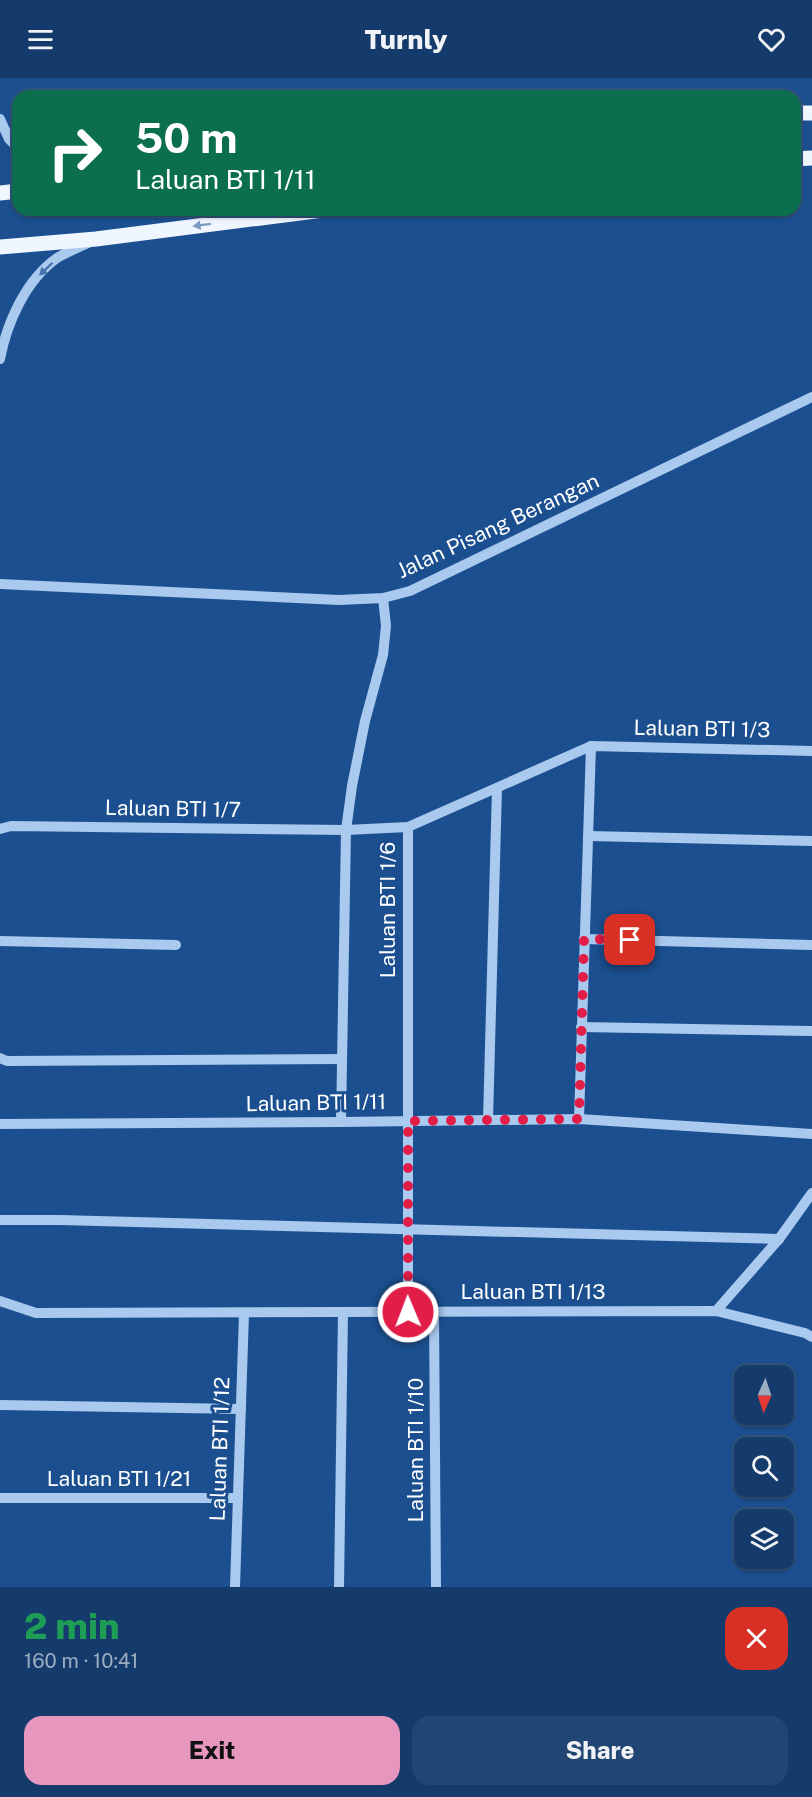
<!DOCTYPE html>
<meta charset="utf-8">
<style>
body{margin:0;font-family:"Public Sans",sans-serif;background:#214673;color:#f1f3f6;height:100vh;display:flex;flex-direction:column;font-size:22px;white-space:nowrap}
*{box-sizing:border-box;margin:0}
p{font-size:20px;color:#9dadc1}
.icon{flex:none;width:33px;height:33px;fill:none;stroke:currentColor;stroke-width:2;stroke-linecap:round;stroke-linejoin:round}
.map{position:relative;height:1509px;overflow:hidden}
.details{display:flex;flex-direction:column;background:#143b6b;flex:1}
.details>*{flex:none}
.top-card{position:absolute;left:12px;top:12px;width:789px;height:126px;border-radius:18px;box-shadow:0 2px 4px #0004,0 0 0 2px #33557e;background:#0b6e4f;color:#fff;overflow:hidden}
.needle{width:39px;rotate:183deg}
.tools{position:absolute;left:734px;top:1287px;display:grid;gap:12px}
.tools a{display:grid;place-items:center;width:60px;height:60px;border-radius:12px;background:#143b6b;box-shadow:0 2px 4px #0004,0 0 0 2px #33557e;font-size:30px}
.pin{position:absolute;display:grid;place-items:center;width:51px;height:51px;color:#fff;margin:-26px;border-radius:12px;box-shadow:0 3px 9px #0006}
.me{position:absolute;width:66px;margin:-33px;rotate:359deg;stroke-linejoin:round;filter:drop-shadow(0 0 4px #0008)}
.turn{display:flex;align-items:center;gap:21px;height:126px;padding:0 24px;font-size:27px}
.turn .icon{width:78px;height:78px;stroke-width:2.5}
.turn b{display:block;font-size:42px;line-height:51px}
.round{display:grid;place-items:center;flex:none;width:63px;height:63px;border-radius:18px;background:#214673}
.summary{display:flex;align-items:center;justify-content:space-between;height:102px;padding:0 24px}
h1{font-size:36px;font-weight:800;line-height:45px;color:#1e9e55}
.primary-button{display:flex;gap:12px;margin-top:auto;padding:12px 24px}
.primary-button a{flex:1;height:69px;border-radius:18px;background:#e797bd;color:#111;font-size:24px;font-weight:800;line-height:69px;text-align:center}
.primary-button a+a{background:#214673;color:#f1f3f6}
header{display:flex;justify-content:space-between;align-items:center;height:78px;padding:0 24px;background:#143b6b;font-size:27px;font-weight:800}
.map>svg:first-child{display:block}
</style>
<header><svg class="icon" aria-label="menu" viewBox="0 0 24 24"><path d="M4 6h16M4 12h16M4 18h16"/></svg>Turnly<svg class="icon" aria-label="heart" viewBox="0 0 24 24"><path d="M12 20l-8-8c-3-5 5-10 8-4 3-6 11-1 8 4z"/></svg></header>
<div class="map">
<svg width="812" height="1509" viewBox="0 0 812 1509">
<rect width="100%" height="100%" fill="#1b4f8f"/>
<g fill="none" stroke-linecap="round" stroke-linejoin="round">
<g stroke="#a9c9ee" stroke-width="10">
<polyline points="0,41 9,61 18,70"/>
<path d="M0,281C7,244 26,202 57,180C67,174 80,169 90,164"/>
<polyline points="0,506 339,522 383,520 410,513 812,319"/>
<polyline points="408,749 408,1234"/>
<polyline points="0,751 11,748 346,752 408,749 591,668 812,673"/>
<polyline points="588,758 812,763"/>
<polyline points="584,861 812,867"/>
<polyline points="0,863 176,867"/>
<polyline points="581,949 812,953"/>
<polyline points="0,980 7,983 342,981"/>
<polyline points="579,1041 591,668"/>
<polyline points="488,1042 497,710"/>
<polyline points="341,1044 346,752 352,708 365,643 383,577 386,548 383,520"/>
<polyline points="0,1046 341,1044 579,1041 812,1056"/>
<polyline points="0,1142 60,1142 779,1161"/>
<polyline points="0,1223 36,1235 716,1233 805,1255 812,1259"/>
<polyline points="716,1233 779,1161 812,1115"/>
<polyline points="434,1234 436,1509"/>
<polyline points="0,1327 241,1331"/>
<polyline points="0,1420 238,1420"/>
<polyline points="235,1509 244,1235"/>
<polyline points="339,1509 343,1234"/>
</g>
<g stroke="#f0f6ff" stroke-width="15">
<polyline points="795,35 812,35"/>
<polyline points="795,81 812,80"/>
<polyline points="0,115 18,113"/>
<polyline points="0,169 96,161 323,132"/>
</g>
</g>
<defs><path id="oneway-solid" d="M-6-.8H1V-3.2L6.5 0L1 3.2V.8H-6Z" transform="scale(1.5)"/></defs>
<use fill="#7b9ac1" href="#oneway-solid" transform="translate(202 147) rotate(173)"/>
<use fill="#4674ac" href="#oneway-solid" transform="translate(46 191) rotate(136)"/>
<g fill="none" stroke-linecap="round" stroke-linejoin="round">
<polyline stroke="#e11d48" stroke-width="10" stroke-dasharray="0 18" points="408,1234 408,1043 579,1041 584,861 630,862"/>
</g>
<g text-anchor="middle" stroke-width="6" stroke-linejoin="round" paint-order="stroke">
<g font-size="21" fill="#fff" stroke="#1b4f8f">
<text transform="translate(498 448) rotate(-25)" y="7">Jalan Pisang Berangan</text>
<text transform="translate(702 651) rotate(1)" y="7">Laluan BTI 1/3</text>
<text transform="translate(173 731) rotate(1)" y="7">Laluan BTI 1/7</text>
<text transform="translate(388 832) rotate(-90)" y="7">Laluan BTI 1/6</text>
<text transform="translate(316 1025) rotate(-1)" y="7">Laluan BTI 1/11</text>
<text x="533" y="1221">Laluan BTI 1/13</text>
<text transform="translate(220 1371) rotate(-88)" y="7">Laluan BTI 1/12</text>
<text transform="translate(416 1372) rotate(-90)" y="7">Laluan BTI 1/10</text>
<text x="119" y="1408">Laluan BTI 1/21</text>
</g>
</g>
</svg>
<div class="tools">
<a><svg class="needle" viewBox="-14 -14 28 28"><path d="M0-13l5 13h-10z" fill="#e53935"/><path d="M0 13l5-13h-10z" fill="#9dadc1"/></svg></a>
<a><svg class="icon" aria-label="search" viewBox="0 0 24 24"><circle cx="10" cy="10" r="6"/><path d="M15 15l6 6"/></svg></a>
<a><svg class="icon" aria-label="layers" viewBox="0 0 24 24"><path d="M12 4l9 5-9 5-9-5zM3 14l9 5 9-5"/></svg></a>
</div>
<div class="pin" style="left:630px;top:862px;background:#d93025"><svg class="icon" aria-label="arrive" viewBox="0 0 24 24"><path d="M6 21V4h12l-3 4 3 4H6"/></svg></div>
<svg class="me" style="left:408px;top:1234px" viewBox="-20 -20 40 40"><circle r="17" fill="#e11d48" stroke="#fff" stroke-width="3"/><path d="M0-11L8 9 0 5-8 9z" fill="#fff"/></svg>
<div class="top-card">
<div class="turn"><svg class="icon" aria-label="right" viewBox="0 0 24 24"><path d="M7 20v-9h11M14 6l5 5-5 5"/></svg><div><b>50 m</b>Laluan BTI 1/11</div></div>
</div>
</div>
<section class="details">
<div class="summary"><div><h1>2 min</h1><p>160 m · 10:41</p></div><a class="round" style="background:#d93025;color:#fff"><svg class="icon" aria-label="close" viewBox="0 0 24 24"><path d="M6 6l12 12M18 6L6 18"/></svg></a></div>
<div class="primary-button"><a>Exit</a><a>Share</a></div>
</section>
